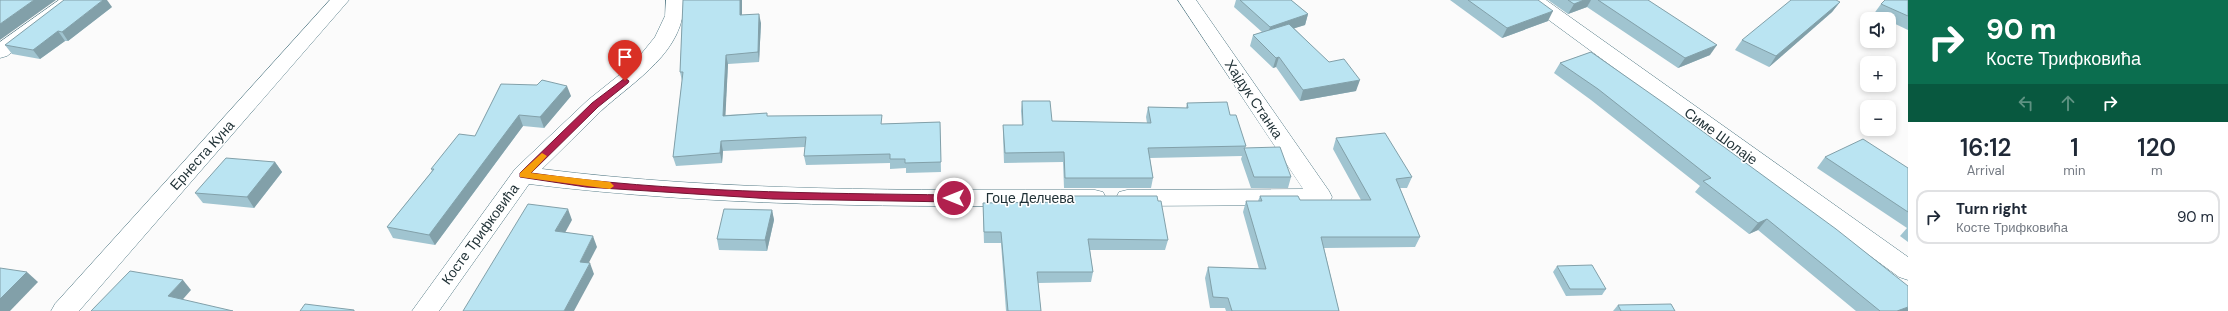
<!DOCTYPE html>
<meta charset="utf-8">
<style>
body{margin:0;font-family:"DM Sans",sans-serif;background:#f2f2f3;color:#1f2937;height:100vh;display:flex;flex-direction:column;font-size:15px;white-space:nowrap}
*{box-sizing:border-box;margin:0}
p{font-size:13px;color:#747a83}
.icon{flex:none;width:22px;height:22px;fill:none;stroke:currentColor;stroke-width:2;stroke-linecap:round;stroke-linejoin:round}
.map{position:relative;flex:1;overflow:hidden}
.side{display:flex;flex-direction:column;background:#fff;width:320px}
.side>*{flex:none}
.guide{background:#0b6e4f;color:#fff;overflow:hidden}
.tools{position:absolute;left:1860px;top:12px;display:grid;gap:8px}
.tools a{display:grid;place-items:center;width:36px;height:36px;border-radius:8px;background:#fff;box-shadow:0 2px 6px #0003;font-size:20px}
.pin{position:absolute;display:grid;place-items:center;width:34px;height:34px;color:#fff;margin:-41px -17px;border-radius:50% 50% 50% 0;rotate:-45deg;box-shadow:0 0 4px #0007}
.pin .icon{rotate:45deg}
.me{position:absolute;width:44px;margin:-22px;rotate:270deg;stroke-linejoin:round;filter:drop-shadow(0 0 3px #0008)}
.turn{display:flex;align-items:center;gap:14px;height:84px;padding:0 12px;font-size:18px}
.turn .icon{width:52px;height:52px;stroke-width:2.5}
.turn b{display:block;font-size:28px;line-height:34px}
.lanes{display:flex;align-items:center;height:38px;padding:0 12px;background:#0003;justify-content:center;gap:20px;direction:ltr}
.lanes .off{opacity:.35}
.eta{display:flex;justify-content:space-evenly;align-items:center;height:68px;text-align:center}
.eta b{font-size:24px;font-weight:600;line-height:28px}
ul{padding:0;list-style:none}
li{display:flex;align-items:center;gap:12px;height:54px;margin:0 8px 6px;padding:0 4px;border:2px solid #e0e1e3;border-radius:12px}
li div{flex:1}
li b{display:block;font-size:15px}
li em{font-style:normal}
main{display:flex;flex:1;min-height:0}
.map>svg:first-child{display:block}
</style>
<main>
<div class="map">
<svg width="1908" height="311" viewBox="0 0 1908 311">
<rect width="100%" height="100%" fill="#fbfbfb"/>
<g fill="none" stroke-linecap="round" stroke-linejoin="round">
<g stroke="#517884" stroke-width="1">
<g id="street">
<polygon points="59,0 80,0 7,56 0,58 0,42"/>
<polygon points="330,0 349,0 79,311 51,311 55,304"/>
<path d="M666,0H684C685,52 635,80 601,111C581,130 562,150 542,169C726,192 910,190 1095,190L1103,192L1106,198L1103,204L1095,206C906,207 717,207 529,184L439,311H412L515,169L588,100L628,68L642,53L655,37L665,16Z"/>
<polygon points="1178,0 1196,0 1329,191 1332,197 1329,203 1321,205 1127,206 1119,204 1116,198 1119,192 1127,190 1303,189"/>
<polygon points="1525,0 1546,0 1908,257 1908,280 1899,277 1527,4"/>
</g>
</g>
<use href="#street" fill="#fff" fill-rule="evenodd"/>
</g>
<g fill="#a0c4d0">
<polygon points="683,0 742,0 742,15 761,23 759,62 728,64 725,115 767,113 767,116 882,124 940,122 941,172 906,173 906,168 890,169 890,163 806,165 804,156 805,147 723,151 722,163 676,166 673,157 682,81 680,72"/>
<polygon points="1236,0 1291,0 1308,14 1305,25 1294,28 1356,91 1300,101 1276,67 1273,68 1250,46 1253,35 1262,32 1234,7"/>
<polygon points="1450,0 1538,0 1548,21 1502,38"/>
<polygon points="1548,0 1648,0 1710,55 1678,68 1587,7 1568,14"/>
<polygon points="1908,0 1908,30 1889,21 1889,19 1883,19 1873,15 1881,4"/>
<polygon points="1840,2 1832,12 1769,67 1735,50 1742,40"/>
<polygon points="112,7 68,41 65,41 40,59 12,54 5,45"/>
<polygon points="1591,52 1908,311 1856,311 1758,230 1749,234 1695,192 1700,186 1591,100 1554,73 1560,63"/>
<polygon points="501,84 571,96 544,128 523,126 435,245 393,238 387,227 432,171 431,169 475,136"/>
<polygon points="1022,101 1052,121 1147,123 1146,117 1148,107 1186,108 1187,103 1230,115 1246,146 1245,148 1291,177 1288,188 1251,188 1241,159 1242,156 1150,158 1153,178 1151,188 1064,188 1063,162 1004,163 1003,135 1003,125 1022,125 1021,111"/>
<polygon points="1336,138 1412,177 1407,188 1400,188 1420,237 1415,247 1324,248 1339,311 1226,311 1225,308 1210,308 1205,278 1208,267 1259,269 1243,212 1246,201 1258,201 1260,196 1300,200 1361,200 1333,149"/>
<polygon points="1825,157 1908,168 1908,242 1900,236 1907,228 1817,168"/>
<polygon points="275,162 282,172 254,208 203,203 195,193"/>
<polygon points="1066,196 1168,240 1165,250 1090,250 1093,272 1091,282 1038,283 1041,311 1006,311 1001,243 984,243 983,214 983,203 1065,202"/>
<polygon points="772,210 774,220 767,251 719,250 717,239"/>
<polygon points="1557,266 1606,289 1602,295 1566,296 1553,272"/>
<polygon points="1618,305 1675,311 1613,311"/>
</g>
<g fill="#82a0a9">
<polygon points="34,0 56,0 0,40 0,24"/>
<polygon points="103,0 107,0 112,7 68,41 62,32"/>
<polygon points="740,0 742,0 742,24 740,15"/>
<polygon points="1584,0 1591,0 1587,7 1568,14 1574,4"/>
<polygon points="1840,2 1832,12 1769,67 1776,56"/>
<polygon points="1553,11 1548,21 1502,38 1507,28"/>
<polygon points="759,14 761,23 759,62 758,52"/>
<polygon points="1308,14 1305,25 1267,37 1270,27"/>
<polygon points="58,31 65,41 40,59 33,50"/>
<polygon points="1717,45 1710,55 1678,68 1685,58"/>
<polygon points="726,55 728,64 725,125 723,116"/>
<polygon points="1279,57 1276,67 1273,68 1276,58"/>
<polygon points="1360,80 1356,91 1300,101 1303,90"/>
<polygon points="567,86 571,96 544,128 540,117"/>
<polygon points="519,115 523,126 435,245 429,235"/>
<polygon points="721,141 723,151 722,163 720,153"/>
<polygon points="275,162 282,172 254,208 247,197"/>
<polygon points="568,209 572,220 560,242 555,231"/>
<polygon points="772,210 774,220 767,251 765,240"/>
<polygon points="1767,219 1758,230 1749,234 1758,223"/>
<polygon points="593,236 597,247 584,272 580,262"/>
<polygon points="590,263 594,274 574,311 564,311"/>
<polygon points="27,272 38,282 10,311 0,311 0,299"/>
<polygon points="183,280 191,290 177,306 168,296"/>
<polygon points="1908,307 1908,311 1897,311"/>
</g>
<g fill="#bae4f2" stroke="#82a0a9">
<polygon points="0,0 34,0 0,24"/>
<polygon points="64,0 103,0 62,32 58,31 33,50 5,45"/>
<polygon points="683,0 740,0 740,15 759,14 758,52 726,55 723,116 767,113 767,116 882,115 881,124 940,122 941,162 905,163 905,159 890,159 890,154 804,156 806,137 721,141 720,153 673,157 683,72 680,72"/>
<polygon points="1240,0 1291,0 1308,14 1270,27"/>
<polygon points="1468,0 1538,0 1553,11 1507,28"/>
<polygon points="1568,0 1584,0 1574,4"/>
<polygon points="1598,0 1648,0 1717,45 1685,58"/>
<polygon points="1791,0 1836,0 1840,2 1776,56 1742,40"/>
<polygon points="1885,0 1908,0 1908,16 1881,4"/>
<polygon points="1289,24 1329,62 1344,59 1360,80 1303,90 1279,57 1276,58 1253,35"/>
<polygon points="1591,52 1668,106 1836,229 1908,286 1908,307 1897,311 1880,311 1767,219 1758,223 1703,181 1711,178 1598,89 1560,63"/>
<polygon points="542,80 567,86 540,117 519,115 429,235 387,227 434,169 431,169 459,134 475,136 501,84 537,85"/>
<polygon points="1022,101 1050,101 1052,121 1151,123 1148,107 1188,108 1187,103 1227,102 1230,115 1236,115 1246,146 1148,148 1153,178 1065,178 1064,152 1005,153 1003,125 1023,125"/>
<polygon points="1385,133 1412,177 1396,179 1420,237 1321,237 1339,311 1232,311 1228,298 1213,297 1208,267 1266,269 1246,201 1262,201 1260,196 1298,196 1300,200 1371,200 1336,138"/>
<polygon points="1863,139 1908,168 1908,212 1825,157"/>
<polygon points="1280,147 1291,177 1254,177 1244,148"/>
<polygon points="226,158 275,162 247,197 195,193"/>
<polygon points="1066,196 1157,196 1158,201 1161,201 1168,240 1088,239 1093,272 1037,272 1041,311 1008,311 1001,232 984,232 983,203 1066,202"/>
<polygon points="528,204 568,209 555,231 593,236 580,262 590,263 564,311 463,311"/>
<polygon points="724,209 772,210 765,240 717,239"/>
<polygon points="1592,265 1606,289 1570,289 1557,266"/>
<polygon points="0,268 27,272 0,299"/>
<polygon points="130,271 183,280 168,296 233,311 91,311"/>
<polygon points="305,304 354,310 354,311 300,311"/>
<polygon points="1671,304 1675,311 1621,311 1618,305"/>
</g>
<path fill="#b1204e" stroke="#731533" d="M625,78L629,81L628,83L598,107L531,173C671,193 813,193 954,195L958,198L954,202L773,199L586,187L520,177V173L592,103Z"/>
<polygon fill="#f59e0b" points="542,153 547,156 531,173 610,182 614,186 610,189 520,177 520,173"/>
<g text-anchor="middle" stroke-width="3" stroke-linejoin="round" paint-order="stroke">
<g font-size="14" fill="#1f3035" stroke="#fff">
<text transform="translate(1254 99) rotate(56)" y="5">Хајдук Станка</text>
<text transform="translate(1721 136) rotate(36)" y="5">Симе Шолаје</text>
<text transform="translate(202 155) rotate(-48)" y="5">Ернеста Куна</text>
<text x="1030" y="203">Гоце Делчева</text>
<text transform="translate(480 234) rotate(-54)" y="5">Косте Трифковића</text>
</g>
</g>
</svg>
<div class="tools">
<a><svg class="icon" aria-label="sound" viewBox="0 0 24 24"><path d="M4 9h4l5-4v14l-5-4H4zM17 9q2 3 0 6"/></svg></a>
<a>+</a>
<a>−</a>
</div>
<div class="pin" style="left:625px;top:81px;background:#d93025"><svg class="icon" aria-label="arrive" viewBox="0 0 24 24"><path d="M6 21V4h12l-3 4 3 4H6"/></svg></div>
<svg class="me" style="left:954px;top:198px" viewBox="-20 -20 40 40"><circle r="17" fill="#b1204e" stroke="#fff" stroke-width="3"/><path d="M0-11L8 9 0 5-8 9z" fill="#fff"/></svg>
</div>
<section class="side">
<div class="guide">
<div class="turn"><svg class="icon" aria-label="right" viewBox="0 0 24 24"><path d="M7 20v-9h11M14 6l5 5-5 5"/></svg><div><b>90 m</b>Косте Трифковића</div></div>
<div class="lanes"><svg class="icon off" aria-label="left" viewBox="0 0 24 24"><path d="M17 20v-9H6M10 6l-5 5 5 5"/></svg><svg class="icon off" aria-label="ahead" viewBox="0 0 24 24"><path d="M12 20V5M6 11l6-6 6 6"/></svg><svg class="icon" aria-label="right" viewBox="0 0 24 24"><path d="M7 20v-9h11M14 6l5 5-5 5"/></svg></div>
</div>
<div class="eta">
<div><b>16:12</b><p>Arrival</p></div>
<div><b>1</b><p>min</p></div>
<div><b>120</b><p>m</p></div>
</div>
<ul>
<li><svg class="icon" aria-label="right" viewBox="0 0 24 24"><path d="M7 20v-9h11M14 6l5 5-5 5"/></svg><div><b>Turn right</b><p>Косте Трифковића</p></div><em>90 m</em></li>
</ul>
</section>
</main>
